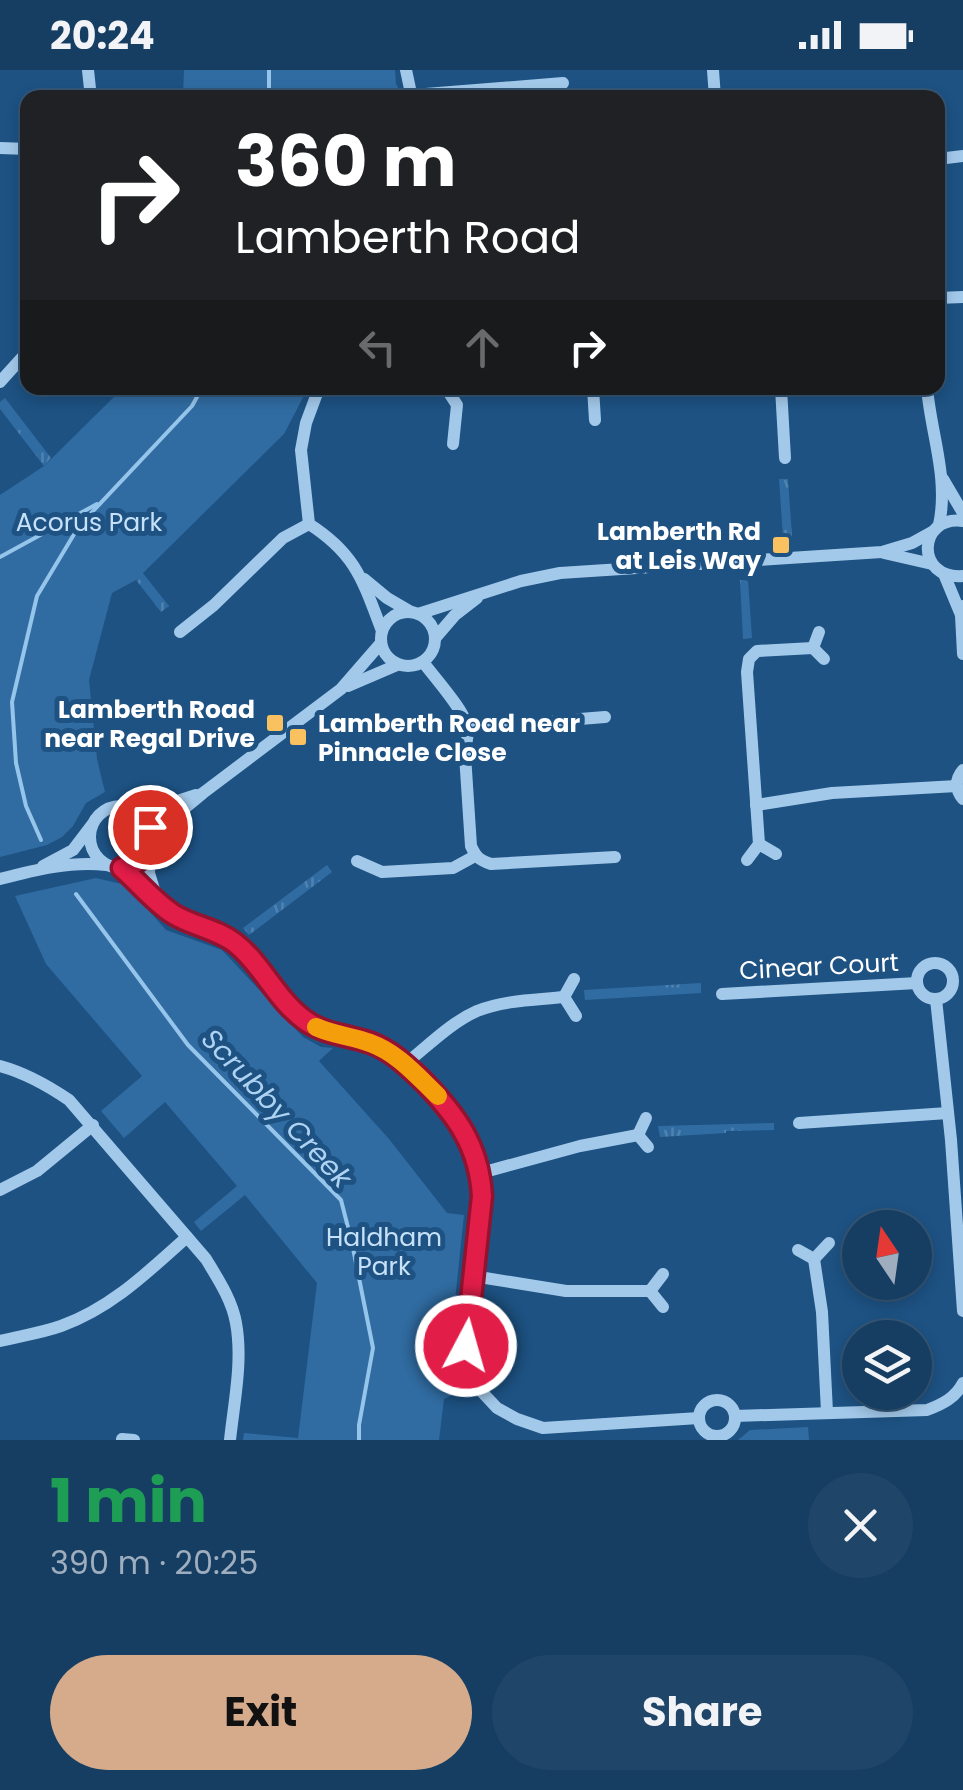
<!DOCTYPE html>
<meta charset="utf-8">
<style>
body{margin:0;font-family:Poppins,sans-serif;background:#1f4568;color:#f1f3f6;height:100vh;display:flex;flex-direction:column;font-size:38px;white-space:nowrap}
*{box-sizing:border-box;margin:0}
p{font-size:32px;color:#9eaebe}
.icon{flex:none;width:55px;height:55px;fill:none;stroke:currentColor;stroke-width:2;stroke-linecap:round;stroke-linejoin:round}
.map{position:relative;height:1370px;overflow:hidden}
.sheet{display:flex;flex-direction:column;background:#163e62;flex:1}
.sheet>*{flex:none}
.banner{position:absolute;left:20px;top:20px;width:925px;height:305px;border-radius:20px;box-shadow:0 5px 15px #0003,0 0 0 2px #355777;background:#202124;color:#fff;overflow:hidden}
.needle{width:65px;rotate:347deg}
.fabs{position:absolute;left:842px;top:1140px;display:grid;gap:20px}
.fabs a{display:grid;place-items:center;width:90px;height:90px;border-radius:50%;background:#163e62;box-shadow:0 5px 15px #0003,0 0 0 2px #355777;font-size:50px}
.pin{position:absolute;display:grid;place-items:center;width:85px;height:85px;color:#fff;margin:-42px;border:5px solid #fff;border-radius:50%;box-shadow:0 2px 10px #0007}
.me{position:absolute;width:110px;margin:-55px;rotate:6deg;stroke-linejoin:round;filter:drop-shadow(0 0 8px #0008)}
.turn{display:flex;align-items:center;gap:35px;height:210px;padding:0 50px;font-size:45px}
.turn .icon{width:130px;height:130px;stroke-width:2.5}
.turn b{display:block;font-size:70px;line-height:85px}
.lanes{display:flex;align-items:center;height:95px;padding:0 50px;background:#0003;justify-content:center;gap:50px;direction:ltr}
.lanes .off{opacity:.35}
.round{display:grid;place-items:center;flex:none;width:105px;height:105px;border-radius:52px;background:#1f4568}
.head{display:flex;align-items:center;justify-content:space-between;height:170px;padding:0 50px}
h1{font-size:60px;font-weight:700;line-height:75px;color:#1e9e55}
.cta{display:flex;gap:20px;margin-top:auto;padding:20px 50px}
.cta a{flex:1;height:115px;border-radius:60px;background:#d6ab8b;color:#111;font-size:40px;font-weight:700;line-height:115px;text-align:center}
.cta a+a{background:#1f4568;color:#f1f3f6}
.status{display:flex;justify-content:space-between;align-items:center;height:70px;padding:0 50px;background:#163e62;direction:ltr}
.status svg{height:28px;fill:currentColor}
.map>svg:first-child{display:block}
</style>
<div class="status"><b>20:24</b><svg viewBox="0 0 49 12"><path d="M0 12V9h3v3zM5 12V6h3v6zM10 12V3h3v9zM15 12V0h3v12zM26 1h20v11H26zM47 4h2v5h-2z"/></svg></div>
<div class="map">
<svg width="963" height="1370" viewBox="0 0 963 1370">
<defs>
<pattern id="grass-tufts" width="24" height="20" patternUnits="userSpaceOnUse" patternTransform="scale(2.5)"><rect width="24" height="20" fill="#306ca2"/><path d="M3 7l-1-3M5 7V3M7 7l1-3M15 17l-1-3M17 17v-4M19 17l1-3" fill="none" stroke="#4f82b0"/></pattern>
</defs>
<rect width="100%" height="100%" fill="#1d5283"/>
<g fill="url(#grass-tufts)">
<polygon points="5,328 51,388 44,396 0,339 0,332"/>
<polygon points="788,409 792,467 783,467 779,409"/>
<polygon points="142,502 169,536 161,542 136,510"/>
<polygon points="740,510 748,510 752,568 743,569"/>
<polygon points="327,795 332,802 249,865 243,858"/>
<polygon points="701,913 701,923 585,930 584,920"/>
<polygon points="774,1053 774,1060 726,1061 726,1063 660,1067 658,1056"/>
</g>
<g fill="#306ca2">
<polygon points="184,0 395,0 396,14 403,27 183,27"/>
<polygon points="123,318 308,318 284,364 136,510 112,523 89,610 97,689 105,722 86,733 73,756 62,767 47,775 0,787 0,425 44,396"/>
<polygon points="96,808 126,815 166,860 222,880 303,967 321,977 333,978 319,991 389,1069 447,1143 464,1145 451,1268 453,1295 462,1320 444,1329 439,1370 243,1370 244,1363 298,1368 317,1213 245,1125 201,1161 194,1152 237,1116 165,1032 124,1068 101,1041 142,1006 46,894 15,826"/>
<polygon points="808,1357 809,1370 738,1370 750,1360"/>
</g>
<g fill="none" stroke-linecap="round" stroke-linejoin="round">
<g stroke="#96c5ec" stroke-width="4">
<polyline points="269,28 269,0"/>
<polyline points="0,487 97,434"/>
<polyline points="41,770 26,736 16,693 12,632 37,526 79,456 192,336 202,318"/>
<polyline points="76,824 188,975 341,1130 352,1173 373,1278 359,1355 359,1370"/>
</g>
<g stroke="#a3c9ea" stroke-width="12">
<polyline points="88,0 91,28"/>
<polyline points="406,0 412,28"/>
<polyline points="713,0 715,28"/>
<polyline points="413,25 563,13"/>
<polyline points="0,78 28,79"/>
<polyline points="938,89 963,86"/>
<polyline points="938,228 963,227"/>
<polyline points="0,312 28,281"/>
<path d="M319,318L306,353L301,380L309,454C356,484 363,511 382,561"/>
<polyline points="446,318 457,335 453,374"/>
<polyline points="593,318 595,350"/>
<polyline points="781,318 785,388"/>
<path d="M927,318C931,364 949,408 939,455"/>
<polyline points="943,409 963,443"/>
<path d="M963,451C917,445 915,510 963,506"/>
<polyline points="884,483 932,494"/>
<polyline points="944,504 961,545"/>
<polyline points="364,509 387,528 411,542"/>
<polyline points="963,536 961,545 963,584"/>
<circle cx="408" cy="569" r="27"/>
<polyline points="418,544 521,511 560,503 882,482 912,473 932,462"/>
<polyline points="180,562 214,535 283,468 309,454"/>
<polyline points="819,562 813,578 824,589"/>
<polyline points="436,567 455,545 477,528"/>
<path d="M423,592C434,607 468,644 468,660C468,668 465,676 465,685L471,776C476,787 479,790 491,794L615,787"/>
<polyline points="348,616 397,595"/>
<polyline points="468,658 605,647"/>
<path d="M963,700C955,709 955,720 963,729"/>
<polyline points="756,735 832,723 957,716"/>
<circle cx="121" cy="767" r="31"/>
<polyline points="133,738 162,736 196,725"/>
<polyline points="152,765 203,723 341,619 381,573"/>
<polyline points="759,774 747,602 749,589 757,581 813,578"/>
<polyline points="150,780 149,803 157,829"/>
<polyline points="747,790 759,774 776,784"/>
<polyline points="357,791 382,802 453,798 475,786"/>
<polyline points="43,796 73,780 92,755"/>
<path d="M122,797L169,842L226,867L237,874C258,899 278,929 304,949C323,964 347,965 369,972C389,979 404,993 419,1007C454,1042 479,1075 482,1126L466,1275L469,1299L482,1322L497,1338L517,1349L543,1358L699,1348"/>
<path d="M0,809C35,800 70,791 106,795"/>
<circle cx="935" cy="911" r="18"/>
<polyline points="574,909 564,927 576,946"/>
<polyline points="722,924 917,913"/>
<polyline points="936,929 951,1070 963,1241"/>
<path d="M405,994C428,976 450,953 477,941C504,930 535,930 564,927"/>
<path d="M0,996C26,1003 47,1015 69,1030L206,1189C218,1209 232,1230 236,1253C243,1291 234,1332 230,1370"/>
<polyline points="646,1048 638,1065 648,1077"/>
<polyline points="799,1053 948,1043"/>
<polyline points="481,1103 580,1076 638,1065"/>
<polyline points="0,1120 37,1101 93,1055"/>
<polyline points="798,1180 814,1189 829,1173"/>
<polyline points="814,1189 822,1242 827,1342"/>
<polyline points="663,1204 650,1221 663,1237"/>
<polyline points="473,1206 566,1221 650,1221"/>
<path d="M0,1271C20,1266 41,1263 61,1256C111,1238 148,1202 187,1167"/>
<circle cx="717" cy="1348" r="18"/>
<path d="M735,1346L927,1340C943,1334 955,1328 963,1313"/>
<polyline points="122,1369 134,1370"/>
</g>
</g>
<g fill="none" stroke-linecap="round" stroke-linejoin="round">
<g stroke="#92132f" stroke-width="25">
<path id="route" d="M150,757C155,778 143,793 122,798C138,812 154,832 173,844C192,856 217,859 235,873C262,894 277,931 306,951C326,965 349,965 371,973C390,980 405,994 420,1008C455,1043 479,1075 482,1126L466,1276"/>
</g>
<use href="#route" stroke="#e11d48" stroke-width="18"/>
<path stroke="#f59e0b" stroke-width="18" d="M316,957C333,965 352,966 370,973C398,983 417,1006 438,1026"/>
</g>
<g fill="#fac160" stroke="#1d5283" stroke-width="4">
<rect x="771" y="465" width="20" height="20" rx="5"/>
<rect x="265" y="643" width="20" height="20" rx="5"/>
<rect x="288" y="657" width="20" height="20" rx="5"/>
</g>
<g text-anchor="middle" stroke-width="10" stroke-linejoin="round" paint-order="stroke">
<g font-size="25" fill="#c7e1f8" stroke="#1d5283">
<text x="89" y="461">Acorus Park</text>
<text x="384" y="1176">Haldham<tspan x="384" dy="29">Park</tspan></text>
</g>
<g font-size="25" font-weight="bold" fill="#fff" stroke="#1d5283" text-anchor="end">
<text x="761" y="470">Lamberth Rd<tspan x="761" dy="29">at Leis Way</tspan></text>
<text x="255" y="648">Lamberth Road<tspan x="255" dy="29">near Regal Drive</tspan></text>
<text x="318" y="662" text-anchor="start">Lamberth Road near<tspan x="318" dy="29">Pinnacle Close</tspan></text>
</g>
<g font-size="25" fill="#fff" stroke="#1d5283">
<text transform="translate(819 896) rotate(-3)" y="9">Cinear Court</text>
</g>
<g font-size="28" font-style="italic" fill="#aed3f2" stroke="#1d5283">
<text transform="translate(277 1038) rotate(47)" y="10">Scrubby Creek</text>
</g>
</g>
</svg>
<div class="fabs">
<a><svg class="needle" viewBox="-14 -14 28 28"><path d="M0-13l5 13h-10z" fill="#e53935"/><path d="M0 13l5-13h-10z" fill="#9eaebe"/></svg></a>
<a><svg class="icon" aria-label="layers" viewBox="0 0 24 24"><path d="M12 4l9 5-9 5-9-5zM3 14l9 5 9-5"/></svg></a>
</div>
<div class="pin" style="left:150px;top:757px;background:#d93025"><svg class="icon" aria-label="arrive" viewBox="0 0 24 24"><path d="M6 21V4h12l-3 4 3 4H6"/></svg></div>
<svg class="me" style="left:466px;top:1276px" viewBox="-20 -20 40 40"><circle r="17" fill="#e11d48" stroke="#fff" stroke-width="3"/><path d="M0-11L8 9 0 5-8 9z" fill="#fff"/></svg>
<div class="banner">
<div class="turn"><svg class="icon" aria-label="right" viewBox="0 0 24 24"><path d="M7 20v-9h11M14 6l5 5-5 5"/></svg><div><b>360 m</b>Lamberth Road</div></div>
<div class="lanes"><svg class="icon off" aria-label="left" viewBox="0 0 24 24"><path d="M17 20v-9H6M10 6l-5 5 5 5"/></svg><svg class="icon off" aria-label="ahead" viewBox="0 0 24 24"><path d="M12 20V5M6 11l6-6 6 6"/></svg><svg class="icon" aria-label="right" viewBox="0 0 24 24"><path d="M7 20v-9h11M14 6l5 5-5 5"/></svg></div>
</div>
</div>
<section class="sheet">
<div class="head"><div><h1>1 min</h1><p>390 m · 20:25</p></div><a class="round"><svg class="icon" aria-label="close" viewBox="0 0 24 24"><path d="M6 6l12 12M18 6L6 18"/></svg></a></div>
<div class="cta"><a>Exit</a><a>Share</a></div>
</section>
